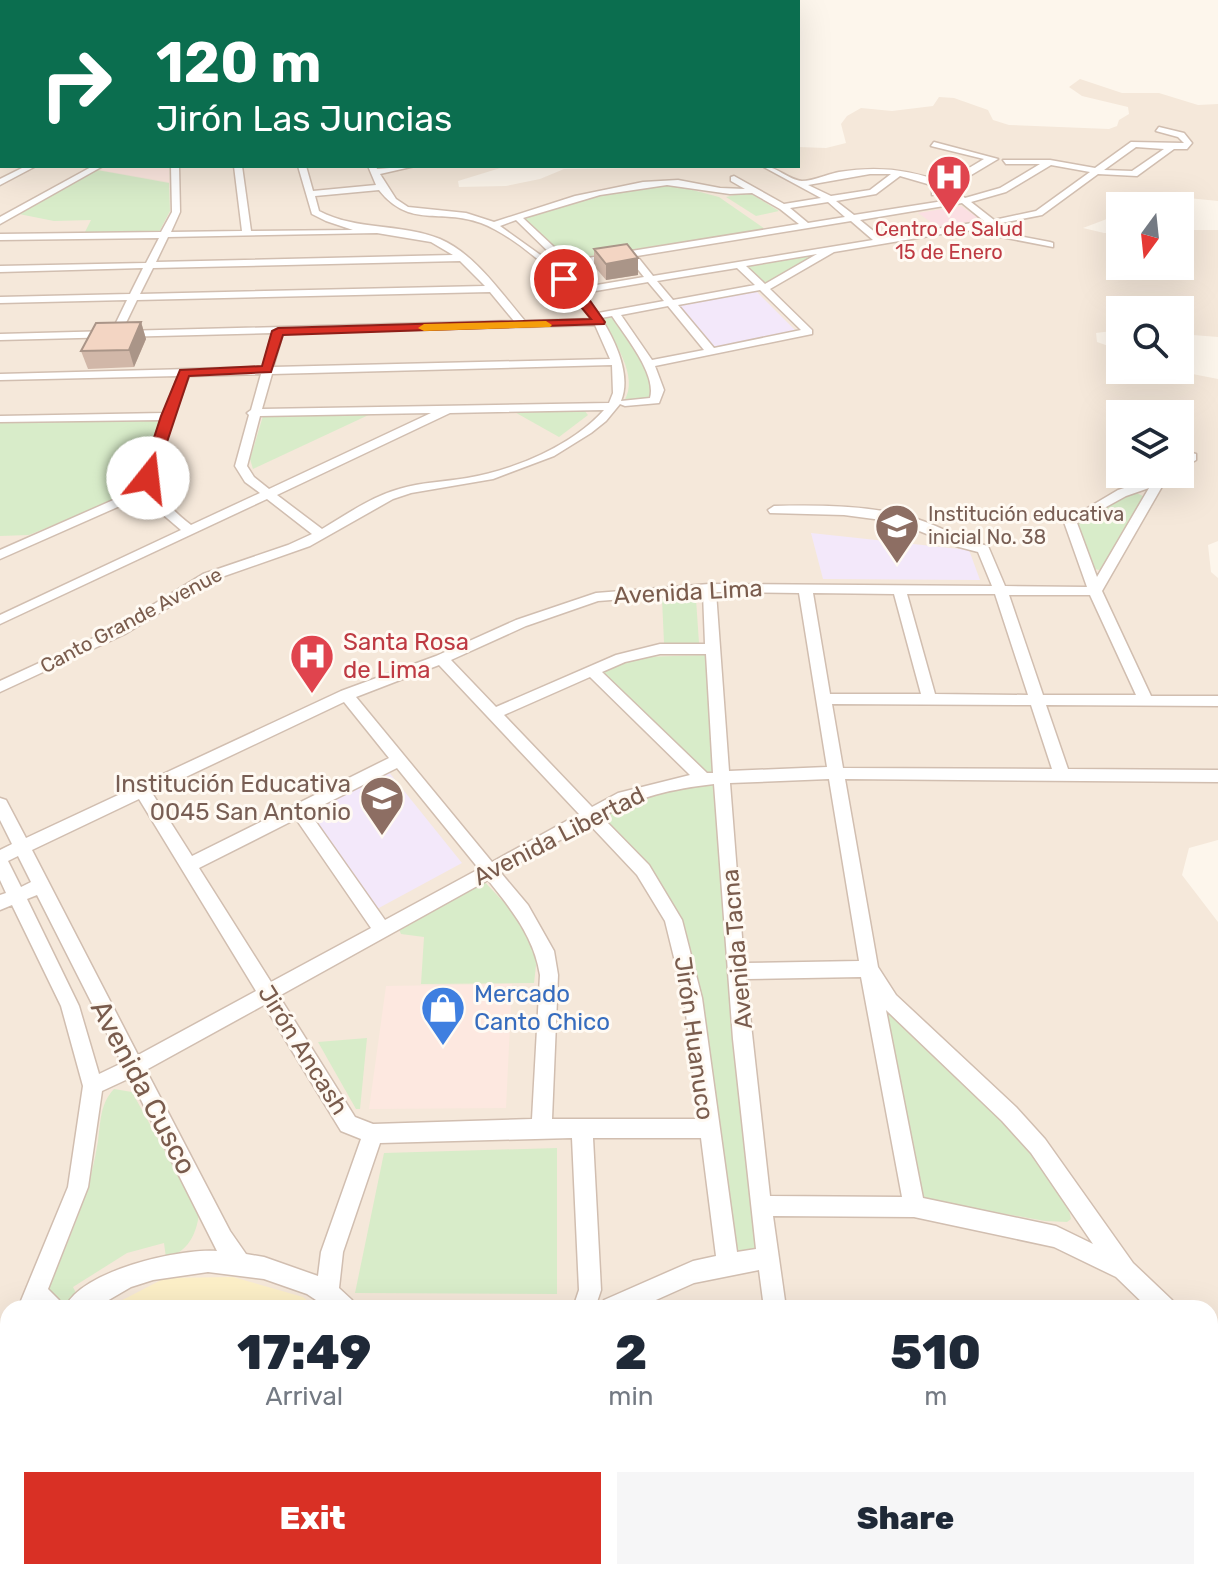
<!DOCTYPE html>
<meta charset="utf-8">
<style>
body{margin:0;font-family:Rubik,sans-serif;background:#f6f6f7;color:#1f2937;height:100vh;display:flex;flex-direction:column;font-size:30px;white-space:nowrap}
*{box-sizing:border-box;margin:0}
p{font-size:26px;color:#747a83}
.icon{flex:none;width:44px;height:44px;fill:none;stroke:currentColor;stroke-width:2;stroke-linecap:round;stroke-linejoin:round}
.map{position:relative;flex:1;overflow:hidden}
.panel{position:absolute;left:0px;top:1300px;width:1218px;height:280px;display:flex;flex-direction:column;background:#fff;border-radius:24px 24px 0 0;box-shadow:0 8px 32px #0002}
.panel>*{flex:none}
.top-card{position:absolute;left:0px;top:0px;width:800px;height:168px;box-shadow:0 8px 32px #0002;background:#0b6e4f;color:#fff;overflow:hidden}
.needle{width:52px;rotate:195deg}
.controls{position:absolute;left:1106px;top:192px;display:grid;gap:16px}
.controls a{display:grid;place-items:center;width:88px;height:88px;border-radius:0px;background:#fff;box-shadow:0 8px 32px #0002;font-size:40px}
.pin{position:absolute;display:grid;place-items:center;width:68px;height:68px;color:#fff;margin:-34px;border:4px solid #fff;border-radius:50%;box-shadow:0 2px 8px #0007}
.me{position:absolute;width:88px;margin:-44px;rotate:16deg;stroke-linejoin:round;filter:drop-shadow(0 0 6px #0008)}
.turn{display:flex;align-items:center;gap:28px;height:168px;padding:0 24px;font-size:36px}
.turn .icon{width:104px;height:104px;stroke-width:2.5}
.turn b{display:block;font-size:56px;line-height:68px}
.eta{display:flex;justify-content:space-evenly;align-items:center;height:136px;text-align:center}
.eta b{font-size:48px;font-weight:800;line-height:56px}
.action{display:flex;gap:16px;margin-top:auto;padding:16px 24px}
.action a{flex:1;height:92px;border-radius:0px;background:#d93025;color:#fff;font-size:32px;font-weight:800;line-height:92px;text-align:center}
.action a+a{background:#f6f6f7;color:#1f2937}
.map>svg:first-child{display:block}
</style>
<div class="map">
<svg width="1218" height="1580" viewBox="0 0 1218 1580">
<rect width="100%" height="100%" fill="#fdf6ec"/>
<path fill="#f5e8da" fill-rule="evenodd" d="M0,0L599,2H2V166H507L458,181L459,187L506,186L540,179L564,169L798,166V147L826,148L846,143L841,124L847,116L861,108L892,111L933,106L939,97L954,98L988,110L993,120L1009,125L1109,129L1117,126L1119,120L1129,114L1128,107L1082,96L1069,87L1080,79L1122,93H1159L1198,105L1218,104V201L1188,198L1159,200L1142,206H1120V214L1083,228L1104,233H1120V266H1180V230H1218V337L1180,334V310H1120V330L1096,333L1097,342L1120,350V370H1172L1218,379V541L1208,545L1211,572L1218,578V840L1189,848L1182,875L1218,922V1580H0ZM1120,414H1180V474H1120ZM8,1308H1210V1572H8Z"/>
<g fill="#fde8e0">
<polygon points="107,166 169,166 169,182 100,170"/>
<polygon points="512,984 506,1108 369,1109 386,986"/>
</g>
<g fill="#f3e8fa">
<polygon points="755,290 797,332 715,348 677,303"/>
<polygon points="811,533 969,550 980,580 823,579"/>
<polygon points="388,771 462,863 377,909 303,811"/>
</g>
<polygon fill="#fbdfe3" points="961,206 981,220 938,227 918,213"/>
<g fill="#d8ecc9">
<polygon points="97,170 169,183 170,211 158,234 83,236 91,220 54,221 19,214"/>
<polygon points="666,183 719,197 765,229 577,258 560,256 522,218 581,196"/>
<polygon points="748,192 779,211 756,216 726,197"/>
<polygon points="828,252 766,286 746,266"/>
<path d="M604,317H613L645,366L655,394L652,399L624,401C640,377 613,340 602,319Z"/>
<polygon points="511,410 584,410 588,415 559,437"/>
<polygon points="375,412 253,469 250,459 263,416"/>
<polygon points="160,419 143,465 142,489 29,535 0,536 0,423"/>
<polygon points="1132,491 1145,497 1100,570 1093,569 1074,521"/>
<polygon points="662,599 696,599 699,643 664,643"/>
<polygon points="705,655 717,773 705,774 599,670 643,657"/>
<polygon points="701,785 715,785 758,1262 735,1264 687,942 601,816 650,793"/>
<polygon points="480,877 516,915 537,957 534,983 421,984 424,937 401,934 397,925"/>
<path d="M887,1013L898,1016C940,1057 1064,1165 1071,1219L1067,1222L1045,1221L921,1199Z"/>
<polygon points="367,1038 360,1109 356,1109 318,1042"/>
<path d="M114,1089L132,1092L199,1213C197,1234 187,1253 166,1258L164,1243L127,1253L73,1287L79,1299L58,1307L51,1301L48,1289C69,1240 90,1194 98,1141C101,1120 100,1104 114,1089Z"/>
<polygon points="557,1148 557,1294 355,1293 384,1153"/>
</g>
<g fill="#fcefc7">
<polygon points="233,1277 303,1297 317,1308 107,1308 165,1278"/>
<polygon points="8,1394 8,1572 317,1572 315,1580 0,1580 0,1402"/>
</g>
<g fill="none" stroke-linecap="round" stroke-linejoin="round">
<g stroke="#d1beb0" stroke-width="3">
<g id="minor">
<polygon points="2,13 2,17 0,18 0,14"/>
<polygon points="0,40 2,40 0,45"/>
<rect x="0" y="80" width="2" height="5"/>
<path d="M1159,127L1184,133L1192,143L1187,149H1174L1137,176L1098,174L1042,215L976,228L1050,242L1053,243V247L965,230L834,252L770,289L812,330V334L655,366L664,390L659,403L625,406L620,404L606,421L591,433L554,456L493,479L411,493L393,499L310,546L213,580L125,634L0,692V681L115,628L203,574L288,545L312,534L267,499L0,624V615L181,530L160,512L147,494L0,559V550L145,486V462L161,420L0,422V416L164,413L178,376L0,380V374L263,367L272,333L0,340V334L112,331L127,300L0,303V297L130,294L143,268L0,272V266L146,263L159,238L0,240V234L161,232L172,212L171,166H179L180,212L171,232L242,231L234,166H242L251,231L353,230L326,221L312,214L298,166H306L313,191L376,185L368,166H376L377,169L415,166L380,174L396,199L408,207L466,213L494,222L575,196L643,182L678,180L720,188L745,189L731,181V177L734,176L784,204L821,198L762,166C777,166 788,180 802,181C813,181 828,174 839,172C876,166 910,169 944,183L984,159L931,146L934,142L998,159L951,187L965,198L1000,188L1040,164H1006L1003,160H1050L1095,168L1131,142L1184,143L1178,137L1156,131ZM1136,147L1164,149L1132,171L1104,170ZM1051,165L1090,172L1036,211L994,220L971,202L1006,192ZM870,174H891L870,190L831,196L808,185ZM900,176L938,187L932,191V195L945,191L956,199L854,215L836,201L876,194ZM667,185L730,194L752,193L780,209L799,224L569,261L523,218L600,195ZM379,190C410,229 440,208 481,223C516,236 573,286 592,319L525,321C501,293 475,254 440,239C401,223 357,231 319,211L315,196ZM828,202L845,217L808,223L790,208ZM962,203L984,221L882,238L860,220ZM516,220L560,263L553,264L500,226ZM851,221L873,240L653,276L637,256ZM377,233L431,242L453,255L156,262L168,237ZM817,254L765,284L746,266ZM628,257L644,277L579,288L559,269ZM460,261L485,286L140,294L153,268ZM737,268L755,285L673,300L657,281ZM648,282L664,301L598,313L584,293ZM760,290L801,330L714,348L678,305ZM490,292L514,321L122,331L137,300ZM668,306L704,350L652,360L621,315ZM612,316C625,336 657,374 650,398L621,401C632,374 614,339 601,318ZM595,325L610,359L273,367L283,333ZM612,365L613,393L609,403L262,409L272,374ZM261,374L251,410L247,413L249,415L235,466L245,482L260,493L191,525C168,507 154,493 157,462L189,376ZM604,410C572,446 514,470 467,478C444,482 421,482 399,489C371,497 347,514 322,529L277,495L450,413ZM431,413L269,489L254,477L247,466L260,416Z"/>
<polygon points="26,166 36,166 0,185 0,179"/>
<polygon points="93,166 103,166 0,224 0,217"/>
<polygon points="1192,453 1196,454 1196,460 1180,469 1180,460"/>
<path d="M1160,474H1174L1164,483L1102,591L1151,696H1218V706L1046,705L1068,769L1218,770V782L845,779L878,967L896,995L1016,1107L1045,1139L1133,1263L1172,1300L1175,1308H1148L1116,1277L1054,1247L914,1217L773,1216L786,1308H764L759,1270L694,1283L638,1308H601L604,1300L693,1261L716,1256L701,1138H593L601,1290L595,1308H573L579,1290L572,1138L380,1143L343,1252L339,1288L352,1300L355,1308H328L307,1294L264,1279L208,1272L153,1280L131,1287L95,1308H65C80,1271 180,1248 217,1251L130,1078L102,1091L88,1187L48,1289L59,1300L62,1308H18L68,1187L83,1086L61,1006L12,905L0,910V895L6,893L0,880V850L12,844L0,820V798L6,800L26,838L341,691L436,656L516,620L596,593L709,584L992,586L978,552L959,547L897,522L844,515L770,513L768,510L774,506C822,505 872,505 917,519C942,527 962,540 988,546L1005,586L1087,587L1064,522L1118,490L1155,478ZM1149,488L1097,577L1077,523L1126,496ZM716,592L799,593L827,767L729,771ZM703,593L705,644H660L616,655L496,707L451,660L526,626L598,601ZM813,593L894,594L921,694H830ZM907,594H995L1028,695L935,694ZM1009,595H1090L1136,695H1043ZM660,654H706L713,773H707L602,672L625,662ZM439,665L579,814L492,862L356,697ZM590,677L690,775L618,793L592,807L504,715ZM344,702L389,758L192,856L152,793ZM832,704L1031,705L1052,769L843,768ZM397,768L479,869L385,920L309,812ZM829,779L859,961L744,963L730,783ZM714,784L733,1039L756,1249L737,1252L702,998L682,920L649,865L602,817C639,796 672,789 714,784ZM139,799L256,991L138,1055L32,850ZM296,819L371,928L271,982L199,868ZM589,824L637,875L665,921L684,998L699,1119H552L558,975L554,951L528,905L501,873ZM18,856L31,882L21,887L8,861ZM488,880C512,910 534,937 540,975L532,1119L373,1124L355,1117L279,996ZM37,895L122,1063L99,1074L79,1006L27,899ZM861,977L902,1197L770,1196L746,979ZM264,1005L341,1131L361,1139L321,1252L318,1276L264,1257L246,1254L230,1231L146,1070ZM886,1010L1002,1121L1031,1153L1093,1244L1056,1226L923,1198Z"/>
<polygon points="8,1340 8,1376 0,1380 0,1343"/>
<polygon points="1210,1342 1218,1345 1218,1373 1210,1369"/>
<polygon points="362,1572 388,1572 385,1580 359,1580"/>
<polygon points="430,1572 483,1572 486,1580 433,1580"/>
<polygon points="505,1572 531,1572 529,1580 503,1580"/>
<polygon points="689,1572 715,1572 714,1580 688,1580"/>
<polygon points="1002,1572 1041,1572 1044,1580 1005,1580"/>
</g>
</g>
<g stroke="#dad1cd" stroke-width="3">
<g id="major">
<rect x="0" y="57" width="2" height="6"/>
<polygon points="2,131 2,137 0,138 0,132"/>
<polygon points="0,146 2,146 0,153"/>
</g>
</g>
<use href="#minor" fill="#fff" fill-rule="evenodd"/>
<use href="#major" fill="#fbd9a5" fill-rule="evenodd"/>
</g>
<g fill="#d1b7a8">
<polygon points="594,249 638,258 638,275 606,280 594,266"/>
<polygon points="141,322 146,339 134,367 88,369 81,351"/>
</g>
<g fill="#aa9588">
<polygon points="638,258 638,275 606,280 606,264"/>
<polygon points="141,322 146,339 134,367 129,350"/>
</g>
<g fill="#f3d5c3" stroke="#aa9588" stroke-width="2">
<polygon points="627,244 638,258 606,264 594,249"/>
<polygon points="141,322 129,350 81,351 96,323"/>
</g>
<polygon fill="#d93025" stroke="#8d1f18" stroke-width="2" points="564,276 581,288 605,322 604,324 283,335 271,372 189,376 155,478 148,482 141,478 161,416 180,370 262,366 272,331 278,328 591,319 558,279"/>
<polygon fill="#f59e0b" points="546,321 552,325 550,327 424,331 418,328 424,324"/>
<defs>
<g id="hospital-pin" transform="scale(2.3)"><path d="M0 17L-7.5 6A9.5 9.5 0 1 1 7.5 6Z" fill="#e0444e" stroke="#fffaf3"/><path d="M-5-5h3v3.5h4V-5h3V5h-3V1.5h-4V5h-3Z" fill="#fff"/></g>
<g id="school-pin" transform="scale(2.3)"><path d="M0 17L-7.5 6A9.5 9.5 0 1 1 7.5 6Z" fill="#8d6e63" stroke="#fffaf3"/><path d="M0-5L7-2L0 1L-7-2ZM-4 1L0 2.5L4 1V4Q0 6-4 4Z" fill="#fff"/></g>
<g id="shop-pin" transform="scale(2.3)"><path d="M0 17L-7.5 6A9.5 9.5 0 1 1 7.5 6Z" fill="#3f7fe0" stroke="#fffaf3"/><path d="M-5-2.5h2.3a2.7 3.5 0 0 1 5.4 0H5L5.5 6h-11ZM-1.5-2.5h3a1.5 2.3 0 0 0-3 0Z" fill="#fff"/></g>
</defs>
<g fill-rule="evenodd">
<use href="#hospital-pin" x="949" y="177"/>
<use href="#school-pin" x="897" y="526"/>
<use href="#hospital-pin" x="312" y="656"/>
<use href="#school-pin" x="382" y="798"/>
<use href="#shop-pin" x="443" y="1008"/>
</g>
<g text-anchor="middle" stroke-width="6" stroke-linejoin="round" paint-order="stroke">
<g font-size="20" fill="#be3a42" stroke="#fffaf3">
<text x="949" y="236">Centro de Salud<tspan x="949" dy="23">15 de Enero</tspan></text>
</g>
<g font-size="20" fill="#785e54" stroke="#fffaf3" text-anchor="start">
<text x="928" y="521">Institución educativa<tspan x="928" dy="23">inicial No. 38</tspan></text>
</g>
<g font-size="20" fill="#7a5c4d" stroke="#fffaf3">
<text transform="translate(131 620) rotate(-28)" y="7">Canto Grande Avenue</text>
</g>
<g font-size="24" fill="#7a5c4d" stroke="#fffaf3">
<text transform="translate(688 592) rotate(-3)" y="8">Avenida Lima</text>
<text transform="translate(559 836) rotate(-27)" y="8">Avenida Libertad</text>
<text transform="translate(737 949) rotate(-95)" y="8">Avenida Tacna</text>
<text transform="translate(694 1038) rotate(82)" y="8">Jirón Huanuco</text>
<text transform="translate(303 1050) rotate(58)" y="8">Jirón Ancash</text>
</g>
<g font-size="24" fill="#be3a42" stroke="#fffaf3" text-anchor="start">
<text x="343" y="650">Santa Rosa<tspan x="343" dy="28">de Lima</tspan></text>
</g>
<g font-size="24" fill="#785e54" stroke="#fffaf3" text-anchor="end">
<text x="351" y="792">Institución Educativa<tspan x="351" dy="28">0045 San Antonio</tspan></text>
</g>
<g font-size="24" fill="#366cbe" stroke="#fffaf3" text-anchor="start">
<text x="474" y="1002">Mercado<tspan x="474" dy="28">Canto Chico</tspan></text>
</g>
<g font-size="28" fill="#7a5c4d" stroke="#fffaf3">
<text transform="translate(144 1087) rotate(62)" y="10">Avenida Cusco</text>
</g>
</g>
</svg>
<div class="controls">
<a><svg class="needle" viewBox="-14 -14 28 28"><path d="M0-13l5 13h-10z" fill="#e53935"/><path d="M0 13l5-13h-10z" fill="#747a83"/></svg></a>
<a><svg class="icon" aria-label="search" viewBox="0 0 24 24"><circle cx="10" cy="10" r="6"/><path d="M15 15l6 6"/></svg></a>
<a><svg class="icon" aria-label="layers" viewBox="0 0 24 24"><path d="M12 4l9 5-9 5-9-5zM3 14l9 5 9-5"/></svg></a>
</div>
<div class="pin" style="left:564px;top:279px;background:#d93025"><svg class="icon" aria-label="arrive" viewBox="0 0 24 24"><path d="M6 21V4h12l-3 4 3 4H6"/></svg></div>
<svg class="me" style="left:148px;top:478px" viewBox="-20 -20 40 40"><circle r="19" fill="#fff"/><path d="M0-13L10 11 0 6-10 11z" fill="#d93025"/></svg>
<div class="top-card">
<div class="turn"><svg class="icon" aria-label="right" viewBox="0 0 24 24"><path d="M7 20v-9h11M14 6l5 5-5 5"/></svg><div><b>120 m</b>Jirón Las Juncias</div></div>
</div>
<section class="panel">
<div class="eta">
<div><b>17:49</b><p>Arrival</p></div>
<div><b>2</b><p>min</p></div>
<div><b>510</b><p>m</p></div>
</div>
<div class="action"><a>Exit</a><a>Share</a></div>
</section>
</div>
